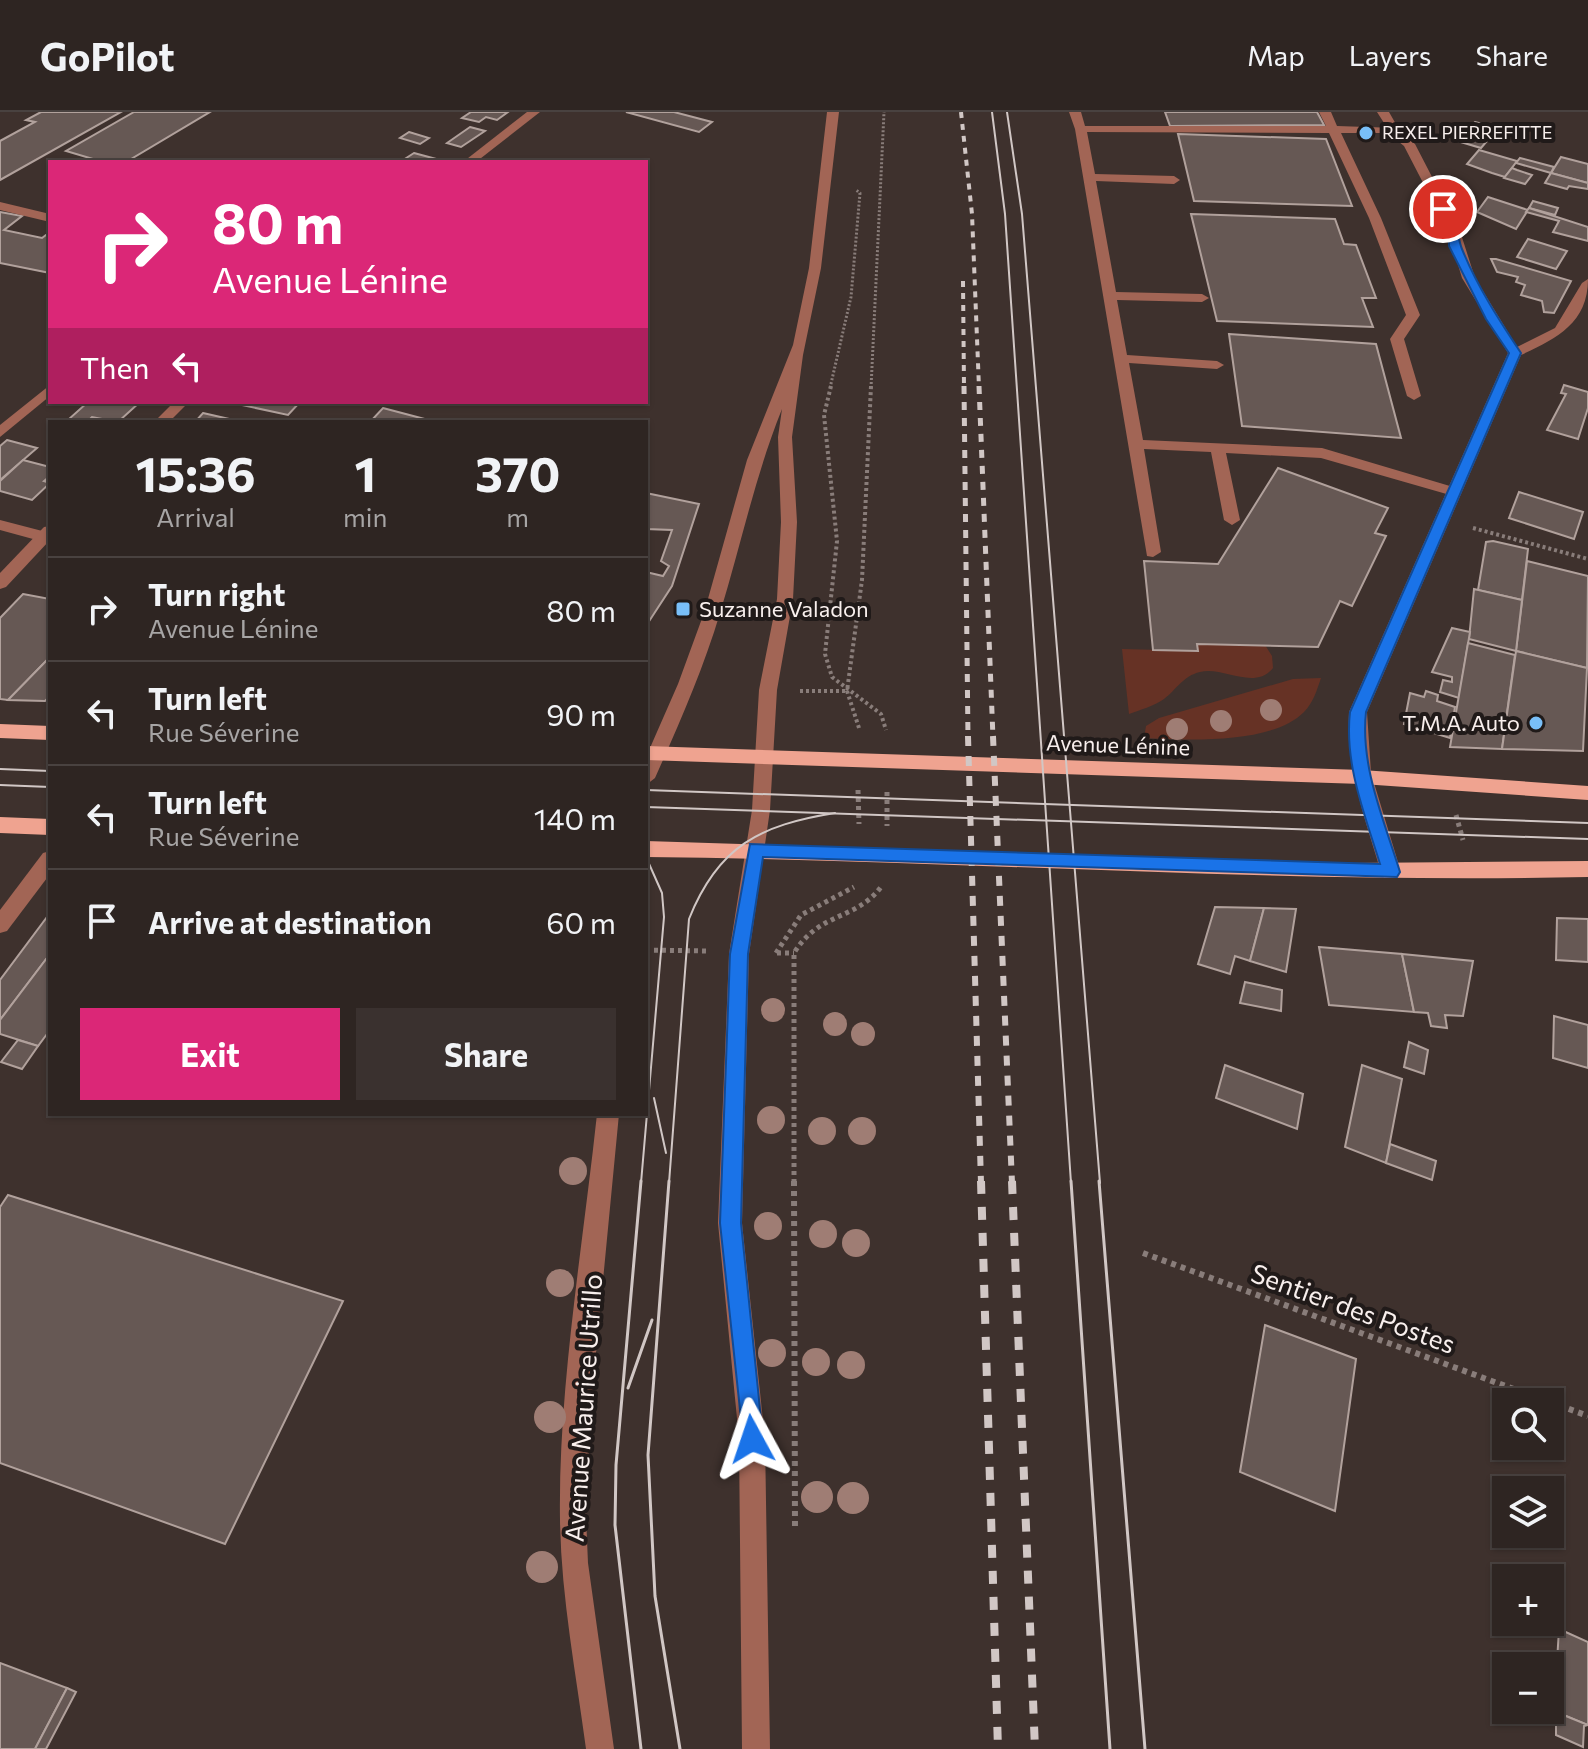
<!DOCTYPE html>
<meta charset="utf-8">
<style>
body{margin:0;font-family:Commissioner,sans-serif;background:#3a312f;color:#f1f3f6;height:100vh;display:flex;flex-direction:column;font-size:30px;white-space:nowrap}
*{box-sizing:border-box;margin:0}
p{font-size:26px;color:#a7a5a5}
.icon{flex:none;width:44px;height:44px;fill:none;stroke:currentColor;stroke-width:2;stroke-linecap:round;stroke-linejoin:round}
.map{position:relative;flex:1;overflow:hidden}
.panel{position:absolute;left:48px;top:308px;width:600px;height:696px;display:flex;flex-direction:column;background:#2e2522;border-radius:0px;box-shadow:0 2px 6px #0004,0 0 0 2px #494240}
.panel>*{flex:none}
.guide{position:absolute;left:48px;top:48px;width:600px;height:244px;border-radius:0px;box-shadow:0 2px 6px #0004,0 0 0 2px #494240;background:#db2777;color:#fff;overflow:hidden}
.controls{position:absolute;left:1492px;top:1276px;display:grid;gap:16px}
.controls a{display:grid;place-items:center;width:72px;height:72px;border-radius:0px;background:#2e2522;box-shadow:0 2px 6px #0004,0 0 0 2px #494240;font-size:40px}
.pin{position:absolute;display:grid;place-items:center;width:68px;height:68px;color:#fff;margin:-34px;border:4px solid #fff;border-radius:50%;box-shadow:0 2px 8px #0007}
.me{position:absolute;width:88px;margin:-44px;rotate:355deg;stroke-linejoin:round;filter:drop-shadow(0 0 6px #0008)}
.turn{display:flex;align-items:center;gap:28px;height:168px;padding:0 32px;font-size:36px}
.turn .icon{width:104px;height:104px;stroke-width:2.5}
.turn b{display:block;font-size:56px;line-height:68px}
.then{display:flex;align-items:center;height:76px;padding:0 32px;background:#0003;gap:16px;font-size:30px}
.eta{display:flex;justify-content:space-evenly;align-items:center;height:136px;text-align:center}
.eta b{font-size:48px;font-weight:700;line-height:56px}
.primary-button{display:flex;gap:16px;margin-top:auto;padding:16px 32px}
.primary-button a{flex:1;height:92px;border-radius:0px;background:#db2777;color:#fff;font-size:32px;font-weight:700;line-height:92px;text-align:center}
.primary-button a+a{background:#3a312f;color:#f1f3f6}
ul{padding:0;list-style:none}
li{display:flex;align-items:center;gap:24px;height:104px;padding:0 32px;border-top:2px solid #494240}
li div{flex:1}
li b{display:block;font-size:30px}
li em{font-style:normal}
header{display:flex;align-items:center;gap:48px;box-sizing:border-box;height:112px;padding:0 40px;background:#2e2522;border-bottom:2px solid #494240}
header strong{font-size:38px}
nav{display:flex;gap:44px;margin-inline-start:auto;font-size:28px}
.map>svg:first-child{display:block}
</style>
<header>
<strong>GoPilot</strong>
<nav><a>Map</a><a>Layers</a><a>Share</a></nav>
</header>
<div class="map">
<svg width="1588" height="1637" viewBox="0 0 1588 1637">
<rect width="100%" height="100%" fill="#3e312d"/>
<g fill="#663225">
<path d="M1197,532L1265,533L1272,544L1273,556C1254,579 1223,554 1200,560C1183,564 1177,577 1164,587C1154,594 1140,598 1129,602L1122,537L1198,539Z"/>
<path d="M1321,566C1317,578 1313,591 1304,600C1271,633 1187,628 1144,626L1146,614L1159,606L1293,567Z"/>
</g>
<g fill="#665854" stroke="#b1a19c" stroke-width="2">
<polygon points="41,0 121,0 0,68 0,29 35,10 26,8"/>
<polygon points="134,0 210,0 126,50 103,50 66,39"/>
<polygon points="471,0 508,0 497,8 486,5 479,10 462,6"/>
<polygon points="626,0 674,0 712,10 699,20"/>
<polygon points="1165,0 1317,0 1324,13 1170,14"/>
<polygon points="1475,10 1498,16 1481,36 1454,28"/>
<polygon points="470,15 485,19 461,35 447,31"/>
<polygon points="409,20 429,26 420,32 400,26"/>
<polygon points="1178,22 1326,27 1352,94 1194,89"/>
<polygon points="1479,38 1517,49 1505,65 1492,61 1467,52"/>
<polygon points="414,41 440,48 400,50"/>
<polygon points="1561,45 1588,52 1588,71 1551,61"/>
<polygon points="1520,46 1554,55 1551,61 1516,51"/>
<polygon points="1512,56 1517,58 1532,63 1525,72 1504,66"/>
<polygon points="1551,61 1588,71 1588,77 1569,74 1567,77 1545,71"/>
<polygon points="1488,85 1528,98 1516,117 1477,100"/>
<polygon points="1533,89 1558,96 1555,103 1529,96"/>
<polygon points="1529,96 1588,115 1588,129 1553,120 1559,109 1526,100"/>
<polygon points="0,100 22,104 4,118 42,126 50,120 50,161 0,151"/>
<polygon points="1191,102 1335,107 1344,132 1356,133 1376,186 1362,186 1373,215 1217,209"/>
<polygon points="1528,127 1567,139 1556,157 1517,145"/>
<polygon points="1491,147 1496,147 1571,169 1554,201 1544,200 1542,189 1521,183 1525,173 1516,170 1518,165 1497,160"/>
<polygon points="1229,222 1376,232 1401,326 1242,314"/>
<polygon points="1564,273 1588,280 1588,296 1578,327 1547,318 1566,282 1561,281"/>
<polygon points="88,290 140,290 118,310 92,305 87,310 69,307"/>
<polygon points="228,290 275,293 300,290 288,303"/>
<polygon points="383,296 436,310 370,310"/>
<polygon points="203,301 238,309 195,310"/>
<polygon points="7,328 37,336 0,368 0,334"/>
<polygon points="23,348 50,355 50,364 44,369 50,371 32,388 0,379 0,369"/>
<polygon points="1278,356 1388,396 1375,421 1386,424 1352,494 1340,489 1318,535 1197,532 1198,539 1153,538 1144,449 1218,452"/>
<polygon points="1519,380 1583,400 1574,427 1509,406"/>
<polygon points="646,381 699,392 672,474 646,514 646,460 663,464 669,454 661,449 672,418 646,417"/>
<polygon points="1493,429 1528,437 1522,488 1478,478 1486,430"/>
<polygon points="1527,449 1588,464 1587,556 1516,539"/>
<polygon points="1474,477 1522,488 1516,539 1469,527"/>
<polygon points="23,482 50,487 50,545 8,588 0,587 0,506"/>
<polygon points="1452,516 1470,520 1459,586 1440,580 1443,568 1452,570 1452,565 1432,560"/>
<polygon points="1468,531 1515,543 1502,637 1450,635"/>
<polygon points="1516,539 1587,556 1583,639 1502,637"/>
<polygon points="50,545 50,584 45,589 8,588"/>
<polygon points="1426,579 1438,583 1437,589 1455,595 1450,626 1404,612 1410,581 1424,585"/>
<polygon points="1215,795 1264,796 1250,849 1235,844 1230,862 1198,852"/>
<polygon points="1264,796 1296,797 1286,860 1250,849"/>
<polygon points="50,801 50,842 0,908 0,868"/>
<polygon points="1557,806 1588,807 1588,850 1556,848"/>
<polygon points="1319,835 1402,842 1414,900 1329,893"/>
<polygon points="50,842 50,918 38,934 0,922 0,908"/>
<polygon points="1402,842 1473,849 1463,904 1445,903 1447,916 1431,914 1428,901 1414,900"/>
<polygon points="1245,870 1282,878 1281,899 1240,891"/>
<polygon points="1554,904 1588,913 1588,956 1553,946"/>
<polygon points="18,928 38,934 22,957 1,950"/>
<polygon points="1409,930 1428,938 1424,962 1404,955"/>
<polygon points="1225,953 1303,982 1297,1017 1216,986"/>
<polygon points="1362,953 1402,967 1386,1051 1345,1035"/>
<polygon points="1390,1032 1436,1049 1432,1068 1386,1051"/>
<polygon points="8,1083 343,1189 225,1432 0,1351 0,1095"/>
<polygon points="1265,1213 1356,1247 1335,1399 1240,1360"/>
<polygon points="1559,1517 1588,1530 1588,1613 1554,1599"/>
<polygon points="0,1551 67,1576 35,1637 0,1637"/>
<polygon points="67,1576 76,1580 46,1637 35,1637"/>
<polygon points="1556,1600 1588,1613 1584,1614 1583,1635 1556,1623"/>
</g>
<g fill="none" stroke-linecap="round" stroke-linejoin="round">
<g stroke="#897d7a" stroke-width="3" stroke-dasharray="2 2" stroke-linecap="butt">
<polyline points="830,276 851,185 860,81 856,78"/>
<polyline points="871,276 884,0"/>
</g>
<g stroke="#897d7a" stroke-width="4" stroke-dasharray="3 3" stroke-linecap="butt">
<polyline points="831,274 824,303 837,429 825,542 832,565 881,602 886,618"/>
<polyline points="1473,416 1588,447"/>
<polyline points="800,579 846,579"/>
<polyline points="859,616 847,579 862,468 871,274"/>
</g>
<g stroke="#897d7a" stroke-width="5" stroke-dasharray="4 4" stroke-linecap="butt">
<polyline points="858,678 859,712"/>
<polyline points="887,680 887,714"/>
<polyline points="1456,703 1463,728"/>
<polyline points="646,838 706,839"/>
<polyline points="776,841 801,803 854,775"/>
<polyline points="777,841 794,841"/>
<path d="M794,1071V841C820,799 855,809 881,775"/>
</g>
<g stroke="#897d7a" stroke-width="6" stroke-dasharray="5 5" stroke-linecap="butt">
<polyline points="794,1069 795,1419"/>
<polyline points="1143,1141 1549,1290"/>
<polyline points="1550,1290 1588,1304"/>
</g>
<g fill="#a26555" fill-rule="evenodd">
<polygon points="1069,0 1081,0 1085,14 1326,14 1319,0 1331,0 1337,14 1397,16 1397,20 1393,21 1341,21 1381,106 1420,203 1404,227 1421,284 1414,288 1407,284 1390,227 1406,203 1369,106 1329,21 1087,20 1095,62 1174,64 1180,68 1174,72 1096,69 1116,180 1202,182 1209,186 1202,190 1117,188 1127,243 1217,249 1224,253 1217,257 1129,251 1143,328 1322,336 1460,377 1460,383 1450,383 1321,346 1226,341 1240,408 1232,413 1224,408 1211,340 1144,337 1161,440 1153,445 1147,444 1075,17"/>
<polygon points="0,90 50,102 50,110 0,98"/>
<polygon points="50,273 50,284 0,325 0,313"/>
<polygon points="0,408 50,421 50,428 44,430 0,418"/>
</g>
<g fill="#a26555" fill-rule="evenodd">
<polygon points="527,0 540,0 476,50 463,50"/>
<path d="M1377,0H1389L1401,21L1415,32L1460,119L1475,166L1517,235L1555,216L1582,171L1588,167C1588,212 1555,227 1521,243L1367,600L1371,661L1401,760L1398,766H1384L1381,760C1365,707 1346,656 1349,600L1508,241L1462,166L1448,119L1404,34L1393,25Z"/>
<polygon points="174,290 189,290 169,310 154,310"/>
<polygon points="50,414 50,428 6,475 0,477 0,461 44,415"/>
<polygon points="50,739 50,762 7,819 0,821 0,798 43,741"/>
</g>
<g fill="#a26555" fill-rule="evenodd">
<path d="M827,0H839L821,156L803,243L792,325L797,410L793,487L777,578L770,698L749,842L742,1111L765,1327L770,1637H742L739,1327L718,1111L729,842L752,698L759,578L777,487L781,410L778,325L782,297C755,364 741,433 720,501C703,558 679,612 655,666L646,673V645L678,572L704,501L747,348L793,233L809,156Z"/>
<path d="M597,1002H619L591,1293L586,1405L588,1451L614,1637H586C576,1561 561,1484 560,1408C558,1277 583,1133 597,1002Z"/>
</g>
<g fill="#efa390" fill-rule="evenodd">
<polygon points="0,612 50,614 50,628 0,626"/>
<polygon points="646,634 1362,658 1588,674 1588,688 1362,672 646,648"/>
<polygon points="0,705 50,707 50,723 0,721"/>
<path d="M646,729L1352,751L1588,749V765C1274,772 960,748 646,745Z"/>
</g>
<g stroke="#d1c7c5" stroke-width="2">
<polyline points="992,0 1005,102 1071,1071"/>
<polyline points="1007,0 1022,102 1100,1071"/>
<polyline points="0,657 50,659"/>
<polyline points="0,673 50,675"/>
<polyline points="646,678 1588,711"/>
<polyline points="646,695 1588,727"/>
<polyline points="654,986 666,1041"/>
<polyline points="641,1071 664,805 662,781 646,745"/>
<path d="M669,1071L689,807C718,734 760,713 835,701"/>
</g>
<g stroke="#d1c7c5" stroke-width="3">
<polyline points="641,1069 616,1353 615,1413 641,1637"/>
<polyline points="669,1069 648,1343 655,1484 680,1637"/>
<polyline points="1071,1069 1110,1637"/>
<polyline points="1099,1069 1145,1637"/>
<polyline points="628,1276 652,1208"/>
</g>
<g stroke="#d1c7c5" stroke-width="4" stroke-dasharray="6 6" stroke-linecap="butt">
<polyline points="961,0 972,102 979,276"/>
<polyline points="963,169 964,276"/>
</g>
<g stroke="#d1c7c5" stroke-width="5" stroke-dasharray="8 8" stroke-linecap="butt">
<polyline points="964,274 968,626"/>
<polyline points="979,274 993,626"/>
</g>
<g stroke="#d1c7c5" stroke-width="6" stroke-dasharray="10 10" stroke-linecap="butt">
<polyline points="968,624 981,1071"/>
<polyline points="993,624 1012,1071"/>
</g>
<g stroke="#d1c7c5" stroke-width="8" stroke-dasharray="13 13" stroke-linecap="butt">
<polyline points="981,1069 998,1637"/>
<polyline points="1012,1069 1035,1637"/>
</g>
</g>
<g fill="#9f7d74">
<circle cx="1271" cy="598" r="11"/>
<circle cx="1221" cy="609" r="11"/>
<circle cx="1177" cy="617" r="11"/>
<circle cx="773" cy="898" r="12"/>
<circle cx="835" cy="912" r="12"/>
<circle cx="863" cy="922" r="12"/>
<circle cx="771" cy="1008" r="14"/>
<circle cx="822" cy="1019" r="14"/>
<circle cx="862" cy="1019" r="14"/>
<circle cx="573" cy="1059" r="14"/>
<circle cx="768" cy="1114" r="14"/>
<circle cx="823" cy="1122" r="14"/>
<circle cx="856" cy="1131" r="14"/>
<circle cx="560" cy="1171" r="14"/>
<circle cx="772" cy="1241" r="14"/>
<circle cx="816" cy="1250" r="14"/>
<circle cx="851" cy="1253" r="14"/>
<circle cx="550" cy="1305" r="16"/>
<circle cx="817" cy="1385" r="16"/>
<circle cx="853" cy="1386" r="16"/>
<circle cx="542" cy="1455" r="16"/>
</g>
<path fill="#1a73e8" stroke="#114b97" stroke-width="2" d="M1443,94C1459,103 1456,123 1462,137C1477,174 1499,208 1521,241L1366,600C1360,654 1384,708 1400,760L1397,765L763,745L748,842L741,1111L763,1327L760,1335L752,1338L744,1335L720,1111L730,842L750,732L1380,752C1365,703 1344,652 1350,600L1509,241L1486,207L1449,134V119L1437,97Z"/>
<g fill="#79bff8" stroke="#201a19" stroke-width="3">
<circle cx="1366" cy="21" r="8"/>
<rect x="675" y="489" width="16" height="16" rx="4"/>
<circle cx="1536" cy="611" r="8"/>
</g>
<g text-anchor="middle" stroke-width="8" stroke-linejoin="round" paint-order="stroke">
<g font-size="18" fill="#f8efed" stroke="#201a19" text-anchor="start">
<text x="1382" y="27">REXEL PIERREFITTE</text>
</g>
<g font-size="22" fill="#f8efed" stroke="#201a19" text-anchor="start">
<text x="699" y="505">Suzanne Valadon</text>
<text x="1520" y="619" text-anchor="end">T.M.A. Auto</text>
</g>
<g font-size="22" fill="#f8efed" stroke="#201a19">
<text transform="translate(1118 633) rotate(2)" y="8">Avenue Lénine</text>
</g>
<g font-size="26" fill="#f8efed" stroke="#201a19">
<text transform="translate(1353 1197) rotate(20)" y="9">Sentier des Postes</text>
<text transform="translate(584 1296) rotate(-86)" y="9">Avenue Maurice Utrillo</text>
</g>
</g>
</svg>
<div class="controls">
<a><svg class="icon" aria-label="search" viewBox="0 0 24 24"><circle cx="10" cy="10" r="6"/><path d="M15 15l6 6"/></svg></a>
<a><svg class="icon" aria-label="layers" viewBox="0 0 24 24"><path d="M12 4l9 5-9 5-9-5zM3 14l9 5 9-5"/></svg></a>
<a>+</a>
<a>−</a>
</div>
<div class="pin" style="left:1443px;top:97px;background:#d93025"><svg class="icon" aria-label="arrive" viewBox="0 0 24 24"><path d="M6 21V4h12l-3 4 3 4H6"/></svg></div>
<svg class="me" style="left:752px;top:1327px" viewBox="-20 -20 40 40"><path d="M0-17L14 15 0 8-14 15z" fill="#1a73e8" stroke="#fff" stroke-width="4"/></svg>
<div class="guide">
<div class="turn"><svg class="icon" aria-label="right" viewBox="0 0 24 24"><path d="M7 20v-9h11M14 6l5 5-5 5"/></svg><div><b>80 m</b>Avenue Lénine</div></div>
<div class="then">Then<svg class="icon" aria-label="left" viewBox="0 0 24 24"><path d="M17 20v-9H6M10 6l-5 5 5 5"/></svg></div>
</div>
<section class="panel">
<div class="eta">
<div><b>15:36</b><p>Arrival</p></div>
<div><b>1</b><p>min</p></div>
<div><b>370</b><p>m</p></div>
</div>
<ul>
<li><svg class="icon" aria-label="right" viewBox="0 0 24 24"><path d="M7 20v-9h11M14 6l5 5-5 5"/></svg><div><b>Turn right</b><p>Avenue Lénine</p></div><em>80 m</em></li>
<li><svg class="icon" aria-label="left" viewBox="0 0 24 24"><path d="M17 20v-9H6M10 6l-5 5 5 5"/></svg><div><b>Turn left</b><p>Rue Séverine</p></div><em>90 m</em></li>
<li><svg class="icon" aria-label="left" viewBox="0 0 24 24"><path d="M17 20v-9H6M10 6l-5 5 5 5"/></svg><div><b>Turn left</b><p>Rue Séverine</p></div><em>140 m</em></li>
<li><svg class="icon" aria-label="arrive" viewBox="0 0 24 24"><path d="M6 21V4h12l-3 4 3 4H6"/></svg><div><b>Arrive at destination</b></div><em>60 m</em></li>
</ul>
<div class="primary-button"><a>Exit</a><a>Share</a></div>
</section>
</div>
